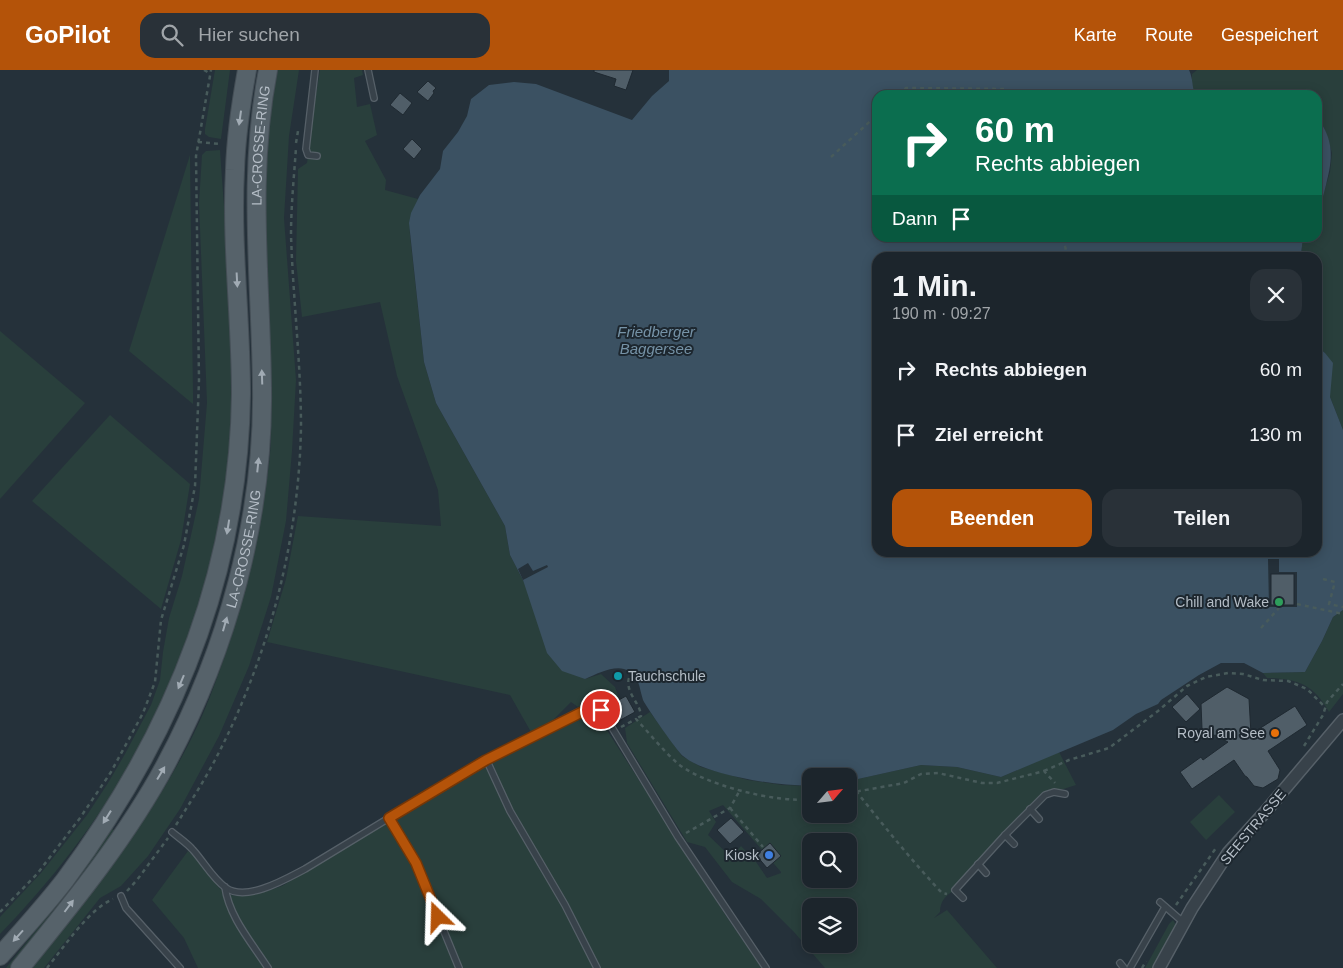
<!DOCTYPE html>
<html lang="de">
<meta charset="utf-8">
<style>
body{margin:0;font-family:Helvetica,sans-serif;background:#293138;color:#f1f3f6;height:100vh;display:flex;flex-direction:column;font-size:19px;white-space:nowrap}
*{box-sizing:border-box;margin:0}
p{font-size:16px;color:#a0a5a9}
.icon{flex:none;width:28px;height:28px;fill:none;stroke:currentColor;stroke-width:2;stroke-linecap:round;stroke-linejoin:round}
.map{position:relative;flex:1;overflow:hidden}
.side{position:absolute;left:872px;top:182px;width:450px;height:305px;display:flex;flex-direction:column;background:#1c252c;border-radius:15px;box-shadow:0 2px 12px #0003,0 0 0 1px #3a4248}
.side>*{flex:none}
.hud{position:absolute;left:872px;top:20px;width:450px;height:152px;border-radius:15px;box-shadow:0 2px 12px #0003,0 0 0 1px #3a4248;background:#0b6e4f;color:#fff;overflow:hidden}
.needle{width:32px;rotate:62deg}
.controls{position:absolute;left:802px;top:698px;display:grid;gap:10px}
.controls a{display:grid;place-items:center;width:55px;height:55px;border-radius:10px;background:#1c252c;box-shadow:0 2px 12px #0003,0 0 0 1px #3a4248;font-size:25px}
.pin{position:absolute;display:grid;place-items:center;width:42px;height:42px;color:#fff;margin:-21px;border:2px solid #fff;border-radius:50%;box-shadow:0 1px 5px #0007}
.me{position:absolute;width:55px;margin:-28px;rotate:338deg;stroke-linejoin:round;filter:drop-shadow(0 0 4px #0008)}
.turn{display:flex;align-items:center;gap:18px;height:105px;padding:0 20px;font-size:22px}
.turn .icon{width:65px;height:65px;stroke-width:2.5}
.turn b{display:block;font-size:35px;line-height:42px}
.then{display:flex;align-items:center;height:48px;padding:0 20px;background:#0003;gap:10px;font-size:19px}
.round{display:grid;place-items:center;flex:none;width:52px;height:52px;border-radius:15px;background:#293138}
.overview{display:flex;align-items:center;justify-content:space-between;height:85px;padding:0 20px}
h1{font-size:30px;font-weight:800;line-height:38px}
.action{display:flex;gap:10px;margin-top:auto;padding:10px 20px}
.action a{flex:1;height:58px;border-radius:15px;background:#b45309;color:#fff;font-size:20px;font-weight:800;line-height:58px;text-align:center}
.action a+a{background:#293138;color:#f1f3f6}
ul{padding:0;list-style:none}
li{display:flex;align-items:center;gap:15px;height:65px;padding:0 20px}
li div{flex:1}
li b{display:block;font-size:19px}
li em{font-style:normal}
header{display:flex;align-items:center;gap:30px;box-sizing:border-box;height:70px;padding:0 25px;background:#b45309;color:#fff}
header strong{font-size:24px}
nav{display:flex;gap:28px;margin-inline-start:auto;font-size:18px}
.search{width:350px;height:45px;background:#293138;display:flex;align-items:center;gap:12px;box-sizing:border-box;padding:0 18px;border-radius:15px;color:#a0a5a9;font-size:19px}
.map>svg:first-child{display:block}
</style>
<header>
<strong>GoPilot</strong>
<div class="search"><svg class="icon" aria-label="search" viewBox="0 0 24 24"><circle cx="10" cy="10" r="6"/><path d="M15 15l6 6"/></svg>Hier suchen</div>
<nav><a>Karte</a><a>Route</a><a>Gespeichert</a></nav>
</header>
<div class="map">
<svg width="1343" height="898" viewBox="0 0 1343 898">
<rect width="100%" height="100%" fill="#25313a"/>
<g fill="#293f3c" fill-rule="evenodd">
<polygon points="215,0 230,0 221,69 209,67 205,64 205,59"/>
<path d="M278,0H299L289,66L284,148L296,310L292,381L286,451L271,527L249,596L219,666L180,739L148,786L121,816L100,828L44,898H30C56,867 82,836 106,804C148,746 190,683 214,616C232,569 246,521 255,472C262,437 270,402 271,367C273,245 253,121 278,0Z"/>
<path d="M320,0H362L363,5L354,8L357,37L370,34L377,65L365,71L386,110L385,120L418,129C412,142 409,151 410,165L424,292L436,333L505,456L510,485L523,510L585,609L601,604L615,617L619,628L605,636L598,633L578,637L571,632L552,651L531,662L510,625L267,572L286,509L298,446L441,456L438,420L397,306L380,232L302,247L296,191L298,99L307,93L313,42Z"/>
<polygon points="1197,0 1343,0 1343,360 1330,327 1330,312 1325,283 1318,277 1318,188 1303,187 1301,184 1303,168 1318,168 1318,136 1321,133 1324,122 1330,102 1332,83 1324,58 1318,48 1318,25 1195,25 1192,17 1192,4"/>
<path d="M220,80C225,156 233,233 233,310C233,326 231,344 230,361C229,379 229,398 227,416C201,591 123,737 0,864V847L41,803L87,745L108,713L125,684L151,635L160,610L163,582L169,548L182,506L199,429L207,333L199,133L202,85L206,81Z"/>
<polygon points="190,85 193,324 193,334 129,281"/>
<polygon points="0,261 85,333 0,429"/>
<polygon points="110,345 190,414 181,470 161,539 32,431"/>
<path d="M1343,540V624L1329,642C1313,614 1298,609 1267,608L1263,603L1305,602L1322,571L1333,547Z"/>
<path d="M594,640L726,846L762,898H198L184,868L152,830L188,781C193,785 198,790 202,795C210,804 216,819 228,824C245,830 266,821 282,816L487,693Z"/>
<path d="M650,642L682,686L701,697L748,710L782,715L811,716V744H849V711L921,695L957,697L1001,707L1059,682L1076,715L1045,725L955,820C946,825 940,831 940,842L934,848L947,840L997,898H825L794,862L761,829L732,812L705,777L687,772L627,673L625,658ZM723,735L781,802V803L767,808L754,789L741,776L731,787L708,765L716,752L709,741ZM811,771H849V809H811ZM811,836H849V874H811Z"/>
<polygon points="1219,725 1235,742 1206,770 1190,752"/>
<polygon points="112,759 116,761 42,860 11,898 6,898 75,811"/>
<polygon points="1173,850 1176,855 1154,898 1145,898 1169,854"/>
</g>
<g fill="#3b5162">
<path d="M669,0H1189C1193,8 1192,17 1195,25H878V168H1303L1301,184L1303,188H878V482H1318V277L1325,283L1333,293L1330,327L1343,360V540L1333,547L1322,571L1305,602L1263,603L1244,593H1221L1199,605L1161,630L1158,634L1136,644L1113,660L1001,707L957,697L921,695L849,711V706H811V716C780,715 751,711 721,703C708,699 694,695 683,686C677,681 647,638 643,630C641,624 640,617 638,612C627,588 603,601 585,609L562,601L547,583L523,510L510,485L505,456L436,333L424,292L409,153L411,143L420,125L440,99L443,81L458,62L467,46L471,29L489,15L514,12L536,14L632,50L652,26L669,11Z"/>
<path d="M1318,48C1334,71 1333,88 1326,115C1324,122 1323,130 1318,136Z"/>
</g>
<g fill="#25313a">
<polygon points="1268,489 1279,489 1279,502 1297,502 1297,537 1269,537"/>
<polygon points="528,493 533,501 547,495 548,497 523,510 518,499"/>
</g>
<g fill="#505e68" stroke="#1f2931">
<polygon points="594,0 633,0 626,20 614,16 616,9 594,2"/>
<polygon points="428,11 436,18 433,21 434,23 428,31 417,22"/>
<polygon points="400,23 412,33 403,45 390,35"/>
<polygon points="412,69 422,79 414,89 403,79"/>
<rect x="1271" y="504" width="23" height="31"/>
<polygon points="1227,617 1249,629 1251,664 1295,636 1307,655 1268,681 1280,700 1278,709 1263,718 1254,716 1247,707 1245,706 1234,690 1192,719 1180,702 1201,687 1203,690 1228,672 1202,659 1201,634"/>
<polygon points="1187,624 1200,639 1186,652 1172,637"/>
<polygon points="626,626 635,642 615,653 606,637"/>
<polygon points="731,748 744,762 730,774 717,760"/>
<polygon points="770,773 781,786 767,798 756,785"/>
</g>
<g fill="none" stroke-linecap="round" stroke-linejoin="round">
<g stroke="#566068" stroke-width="8">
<g id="service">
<polyline points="315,0 306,79 308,85 317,86"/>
<polyline points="368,0 374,28"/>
<polyline points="486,689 510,741 565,835 597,898"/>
<polyline points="1030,739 1039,749"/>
<polyline points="389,749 416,793 459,898"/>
<path d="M172,762C179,768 187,773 193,780C204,792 212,808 226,818C247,832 286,809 305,799L486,689L580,641C591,637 597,636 605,646L678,767L766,898"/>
<polyline points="1005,765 1014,774"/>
<polyline points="978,794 986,803"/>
<path d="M225,817C229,847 252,873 268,898"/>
<polyline points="121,826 126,838 180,898"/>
<polyline points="963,828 955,820 1005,765 1045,725 1054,722 1065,724"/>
<polyline points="1160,832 1183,852"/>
<polyline points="1120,893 1124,898"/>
<polyline points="1130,898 1165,837"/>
</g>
</g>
<g stroke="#566068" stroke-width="14">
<polyline id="minor" points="1159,898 1192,838 1228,783 1266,741 1343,650"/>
</g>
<g stroke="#444e56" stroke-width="20">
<g id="primary">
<path d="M0,886C22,861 45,836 65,810C172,666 239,505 241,324C241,249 231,174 235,100C236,66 241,33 247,0"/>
<path id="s1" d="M20,898C72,834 127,767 166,694C227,580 264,448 262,318C261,210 247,108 268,0"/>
</g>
</g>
<g stroke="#485b5b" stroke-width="2.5" stroke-dasharray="4 4" stroke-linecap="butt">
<polyline points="204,0 211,4"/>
<polyline points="899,25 906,18 1008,19 1011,25"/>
<polyline points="198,72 221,74"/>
<polyline points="296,73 298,61"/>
<polyline points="831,87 878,44"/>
<polyline points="1063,168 1068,188"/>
<polyline points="1267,482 1269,489"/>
<polyline points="1323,509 1335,512 1329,534 1343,537"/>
<polyline points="1297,534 1343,544"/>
<polyline points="1261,558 1279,538"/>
<path d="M629,608C625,623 640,632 641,646L636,649"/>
<path d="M621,657L636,649C649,663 662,679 676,692C700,714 779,734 811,729"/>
<polyline points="1304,676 1323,645 1327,632 1343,614"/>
<polyline points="1044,701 1069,690 1109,678 1158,641 1187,616 1206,607 1228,603 1243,604 1263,610 1288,611 1307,619 1325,637"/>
<path d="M856,721C884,756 912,791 942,823L947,824"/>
<polyline points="849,723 904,713 921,704 938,703 982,713 997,713 1044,701 1055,713"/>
<polyline points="730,738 763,777"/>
<path d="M176,755C189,734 203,713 215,690C268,589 299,472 301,357C301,293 293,229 291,165C291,136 294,107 296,78"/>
<polyline points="686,763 730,738 740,720"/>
<polyline points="127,821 137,810 168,768"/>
<polyline points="1176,835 1216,778"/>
<polyline points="0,842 37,804 80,748 111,702 143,643 155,612 161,550 184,475 195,416 199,310 196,86 211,0"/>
<path d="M47,898C64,877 89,839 113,829"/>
<polyline points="1142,898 1146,891"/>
</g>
<use href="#service" stroke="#38424a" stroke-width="5.5"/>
<use href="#minor" stroke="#38424a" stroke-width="11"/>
<use href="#primary" stroke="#56626a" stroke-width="18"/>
</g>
<defs><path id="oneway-solid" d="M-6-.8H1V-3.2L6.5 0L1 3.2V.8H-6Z" transform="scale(1.25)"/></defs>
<g fill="#a1abb4">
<use href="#oneway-solid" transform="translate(240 48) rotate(98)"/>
<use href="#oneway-solid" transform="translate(237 210) rotate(87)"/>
<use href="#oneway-solid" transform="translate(262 307) rotate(-92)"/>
<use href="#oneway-solid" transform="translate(258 395) rotate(-84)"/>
<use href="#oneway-solid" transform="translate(228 457) rotate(99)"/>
<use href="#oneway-solid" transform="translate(225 554) rotate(-74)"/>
<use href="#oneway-solid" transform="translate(181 612) rotate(113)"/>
<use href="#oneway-solid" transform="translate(161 703) rotate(-59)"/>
<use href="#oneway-solid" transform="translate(107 747) rotate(122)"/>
<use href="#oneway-solid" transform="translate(69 836) rotate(-53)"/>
<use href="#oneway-solid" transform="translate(18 866) rotate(132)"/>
</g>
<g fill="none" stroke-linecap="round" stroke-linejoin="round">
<g stroke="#753606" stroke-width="12">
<polyline id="route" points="438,847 416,793 389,748 486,690 590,638 596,638 601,640"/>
</g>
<use href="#route" stroke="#b45309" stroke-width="9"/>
</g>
<circle fill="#2e9e5b" stroke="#1d272f" stroke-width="2" cx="1279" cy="532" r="5"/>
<circle fill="#0f9aa8" stroke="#1d272f" stroke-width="2" cx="618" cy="606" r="5"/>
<circle fill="#e8710a" stroke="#1d272f" stroke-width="2" cx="1275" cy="663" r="5"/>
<circle fill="#3f7fe0" stroke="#1d272f" stroke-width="2" cx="769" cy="785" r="5"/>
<g text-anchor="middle" stroke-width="4" stroke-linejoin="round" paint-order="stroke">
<g font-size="14" fill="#b4bdc6" stroke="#1d272f">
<text dy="5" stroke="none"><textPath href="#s1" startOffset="886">LA-CROSSE-RING</textPath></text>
<text dy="5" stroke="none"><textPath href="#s1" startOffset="481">LA-CROSSE-RING</textPath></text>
<text transform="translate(1253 757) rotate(-50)" y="5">SEESTRASSE</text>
</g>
<g font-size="14" fill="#b4bdc6" stroke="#1d272f" text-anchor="end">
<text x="1269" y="537">Chill and Wake</text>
<text x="628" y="611" text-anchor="start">Tauchschule</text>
<text x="1265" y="668">Royal am See</text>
<text x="759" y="790">Kiosk</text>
</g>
<g font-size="15" font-style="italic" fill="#7693a7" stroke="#1d272f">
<text x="656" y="267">Friedberger<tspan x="656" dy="17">Baggersee</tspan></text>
</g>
</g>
</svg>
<div class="controls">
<a><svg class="needle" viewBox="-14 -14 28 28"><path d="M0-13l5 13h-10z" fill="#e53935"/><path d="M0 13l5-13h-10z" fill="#a0a5a9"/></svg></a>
<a><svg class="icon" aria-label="search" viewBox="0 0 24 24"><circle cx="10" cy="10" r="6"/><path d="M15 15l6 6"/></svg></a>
<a><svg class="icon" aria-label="layers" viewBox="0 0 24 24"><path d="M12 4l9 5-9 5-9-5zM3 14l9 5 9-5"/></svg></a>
</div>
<div class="pin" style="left:601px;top:640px;background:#d93025"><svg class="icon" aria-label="arrive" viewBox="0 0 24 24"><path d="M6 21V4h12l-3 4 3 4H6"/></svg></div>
<svg class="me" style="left:438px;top:847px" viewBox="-20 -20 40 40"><path d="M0-17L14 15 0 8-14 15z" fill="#b45309" stroke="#fff" stroke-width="4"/></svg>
<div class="hud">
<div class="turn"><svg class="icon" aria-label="right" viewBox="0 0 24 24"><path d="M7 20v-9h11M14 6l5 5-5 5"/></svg><div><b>60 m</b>Rechts abbiegen</div></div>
<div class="then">Dann<svg class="icon" aria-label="arrive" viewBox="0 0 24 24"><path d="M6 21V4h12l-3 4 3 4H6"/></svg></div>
</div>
<section class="side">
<div class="overview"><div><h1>1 Min.</h1><p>190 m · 09:27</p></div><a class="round"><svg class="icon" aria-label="close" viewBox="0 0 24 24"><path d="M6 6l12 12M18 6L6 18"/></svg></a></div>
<ul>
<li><svg class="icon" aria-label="right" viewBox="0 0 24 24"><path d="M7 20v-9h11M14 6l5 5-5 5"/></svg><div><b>Rechts abbiegen</b></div><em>60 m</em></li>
<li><svg class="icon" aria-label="arrive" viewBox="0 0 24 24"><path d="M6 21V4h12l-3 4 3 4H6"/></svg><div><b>Ziel erreicht</b></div><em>130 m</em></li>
</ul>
<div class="action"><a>Beenden</a><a>Teilen</a></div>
</section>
</div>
